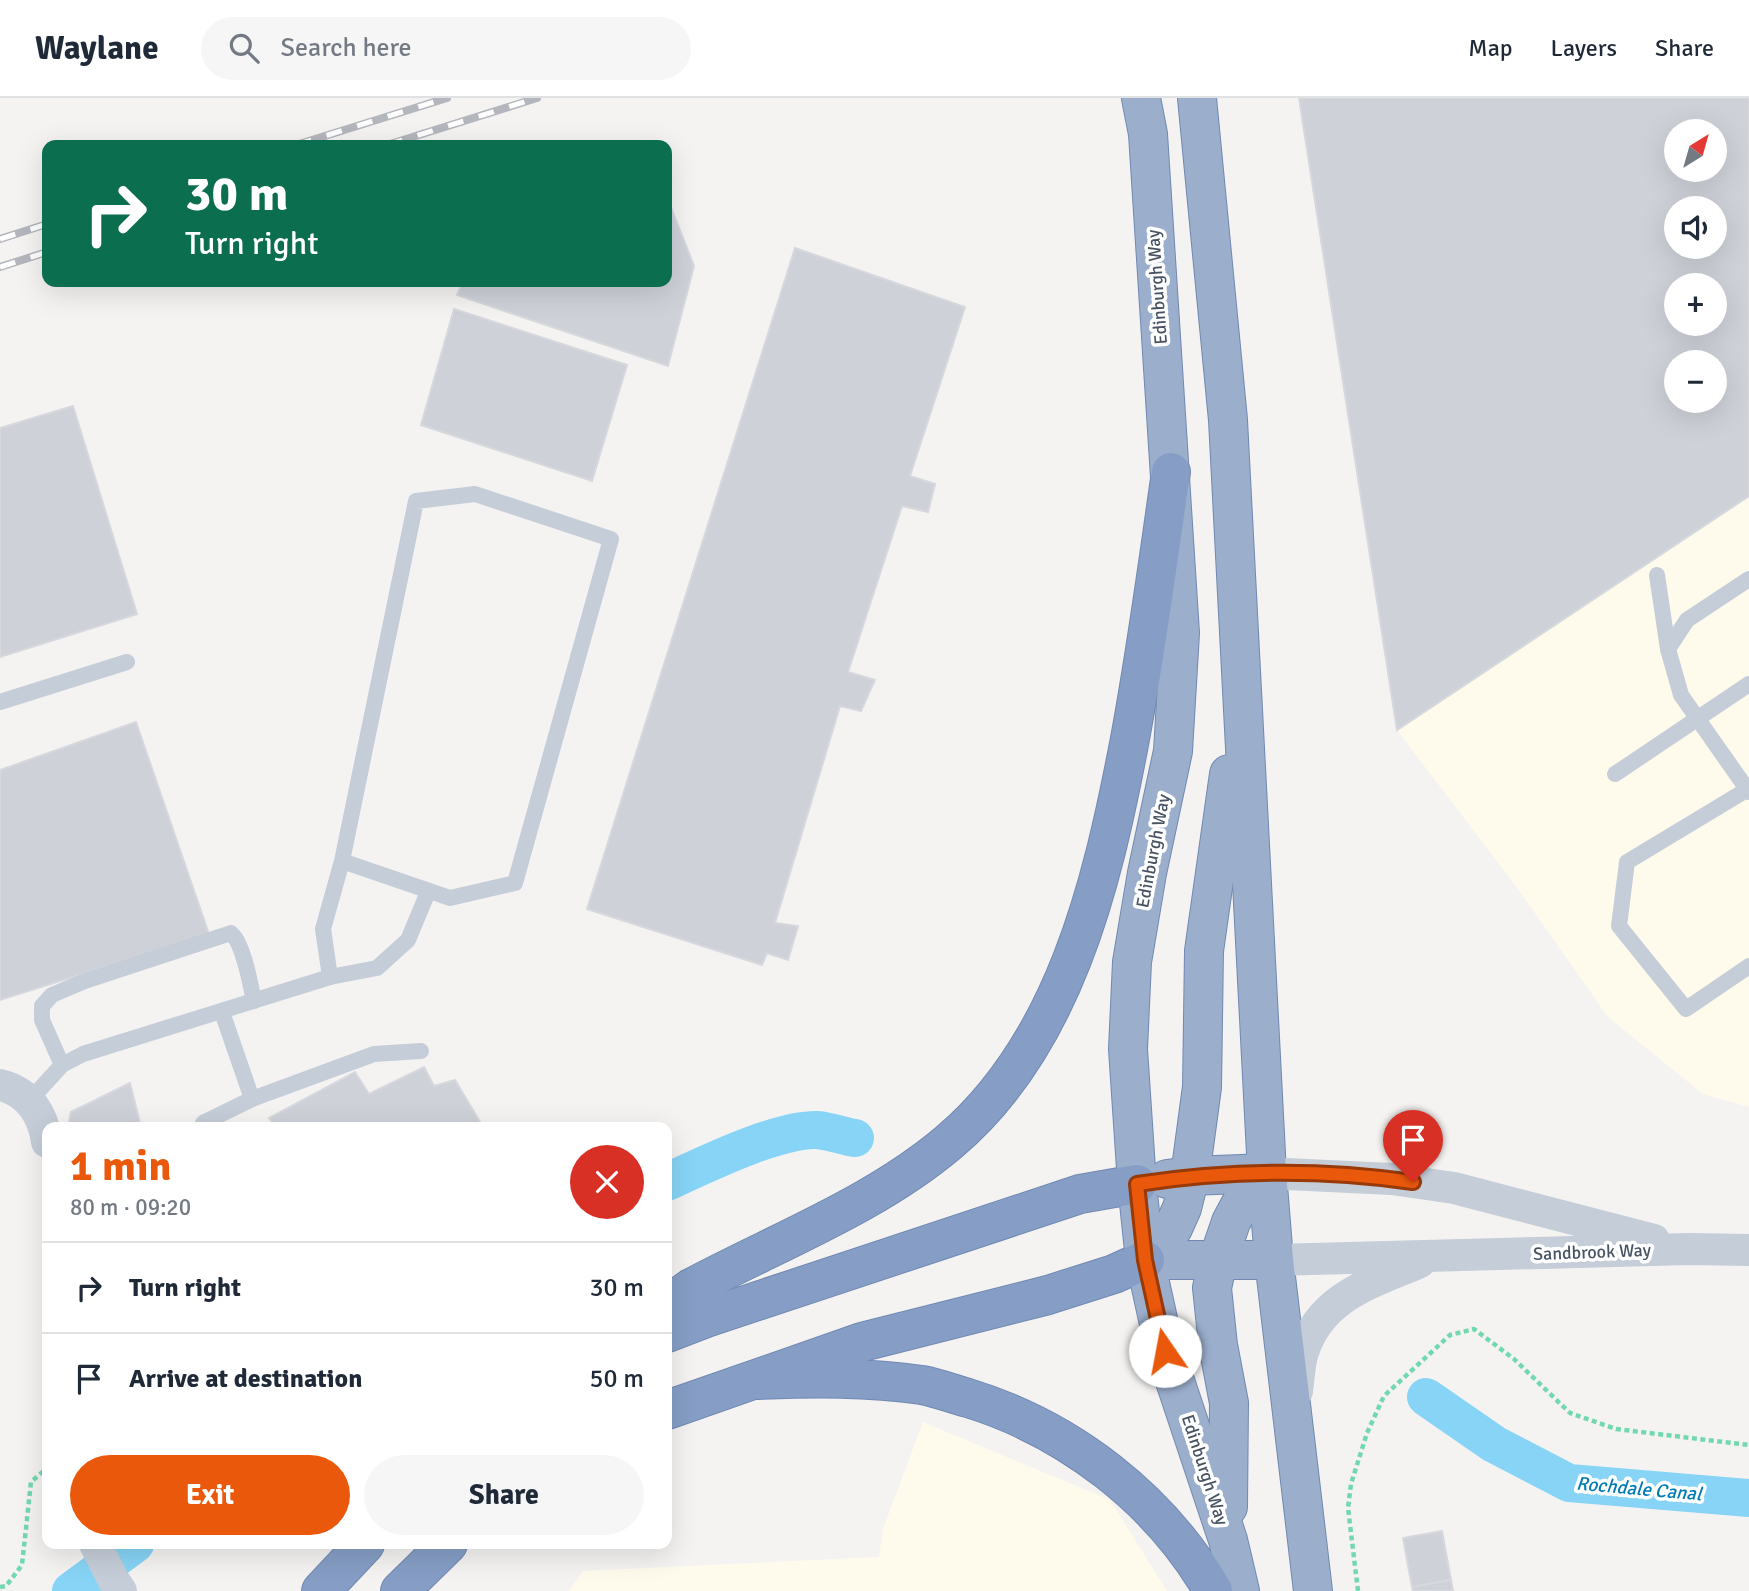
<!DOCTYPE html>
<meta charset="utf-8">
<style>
body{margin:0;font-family:Signika,sans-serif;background:#f6f6f7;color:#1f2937;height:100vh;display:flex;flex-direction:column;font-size:26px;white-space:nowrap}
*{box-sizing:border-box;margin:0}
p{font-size:23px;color:#747a83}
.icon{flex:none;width:38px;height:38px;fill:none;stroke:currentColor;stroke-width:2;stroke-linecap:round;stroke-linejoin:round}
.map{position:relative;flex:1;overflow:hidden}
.details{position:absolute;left:42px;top:1024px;width:630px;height:427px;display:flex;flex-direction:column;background:#fff;border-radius:14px;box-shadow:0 7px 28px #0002}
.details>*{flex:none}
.hud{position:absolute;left:42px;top:42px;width:630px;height:147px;border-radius:14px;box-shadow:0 7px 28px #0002;background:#0b6e4f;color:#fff;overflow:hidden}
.needle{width:46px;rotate:37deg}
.controls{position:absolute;left:1664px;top:21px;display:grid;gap:14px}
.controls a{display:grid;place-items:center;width:63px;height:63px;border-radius:50%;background:#fff;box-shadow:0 7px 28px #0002;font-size:35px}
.pin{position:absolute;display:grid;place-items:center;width:60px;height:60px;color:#fff;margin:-72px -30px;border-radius:50% 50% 50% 0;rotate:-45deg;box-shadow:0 0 7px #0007}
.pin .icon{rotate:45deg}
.me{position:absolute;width:77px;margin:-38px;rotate:348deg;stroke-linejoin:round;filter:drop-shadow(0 0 5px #0008)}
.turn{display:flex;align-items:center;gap:24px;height:147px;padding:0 28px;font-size:32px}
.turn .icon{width:91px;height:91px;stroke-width:2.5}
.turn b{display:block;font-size:49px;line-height:60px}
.round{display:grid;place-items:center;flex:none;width:74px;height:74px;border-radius:37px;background:#f6f6f7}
.summary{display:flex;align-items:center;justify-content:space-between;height:119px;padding:0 28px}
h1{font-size:42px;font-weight:800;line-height:52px;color:#ea580c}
.button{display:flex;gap:14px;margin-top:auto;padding:14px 28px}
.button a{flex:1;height:80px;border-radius:42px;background:#ea580c;color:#fff;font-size:28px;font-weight:800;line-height:80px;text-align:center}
.button a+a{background:#f6f6f7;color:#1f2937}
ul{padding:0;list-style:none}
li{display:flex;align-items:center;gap:21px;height:91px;padding:0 28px;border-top:2px solid #e0e1e3}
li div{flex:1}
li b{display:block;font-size:26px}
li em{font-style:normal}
header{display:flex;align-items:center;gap:42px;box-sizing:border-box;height:98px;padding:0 35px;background:#fff;border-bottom:2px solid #e0e1e3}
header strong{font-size:33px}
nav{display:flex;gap:38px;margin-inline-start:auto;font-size:24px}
.search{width:490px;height:63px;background:#f6f6f7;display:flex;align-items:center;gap:18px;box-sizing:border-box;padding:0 24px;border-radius:38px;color:#747a83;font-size:26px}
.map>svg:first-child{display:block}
</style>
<header>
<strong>Waylane</strong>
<div class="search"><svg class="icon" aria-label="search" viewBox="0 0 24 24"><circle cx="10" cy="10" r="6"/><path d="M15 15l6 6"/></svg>Search here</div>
<nav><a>Map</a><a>Layers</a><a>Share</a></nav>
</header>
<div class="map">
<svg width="1749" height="1493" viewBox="0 0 1749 1493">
<rect width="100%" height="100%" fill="#f5f3f2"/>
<g fill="#fefbed" fill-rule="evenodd">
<path d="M1299,0H1749V1009L1703,996L1608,919L1518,791L1397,632ZM1676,33H1715V72H1676ZM1676,110H1715V149H1676ZM1676,187H1715V226H1676ZM1676,264H1715V303H1676Z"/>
<polygon points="923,1324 1110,1402 1167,1493 569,1493 583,1473 879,1459 883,1431"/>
</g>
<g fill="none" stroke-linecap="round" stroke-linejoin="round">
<g stroke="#87d4f6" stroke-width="38">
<path d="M667,1084C704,1067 777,1031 817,1032C830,1033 843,1038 855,1040"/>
<polyline points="1426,1299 1494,1346 1569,1385 1749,1400"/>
<polyline points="71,1493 135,1446"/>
</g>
</g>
<g fill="#ced1d8" stroke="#d6d8de" stroke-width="2" fill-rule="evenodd">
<path d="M1299,0H1749V398L1397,632ZM1676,33H1715V72H1676ZM1676,110H1715V149H1676ZM1676,187H1715V226H1676ZM1676,264H1715V303H1676Z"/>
<polygon points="667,99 694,168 668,268 457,197 463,184 667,184"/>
<polygon points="795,150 965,209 910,378 935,386 928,414 902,408 848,574 875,582 861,613 840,608 775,825 798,828 788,862 767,855 762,867 587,811"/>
<polygon points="454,211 627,267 592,383 421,327"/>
<polygon points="73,308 137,516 0,559 0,330"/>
<polygon points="136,624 209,836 0,902 0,672"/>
<polygon points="424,969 434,988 455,982 483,1029 276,1029 269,1020 355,974 369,996"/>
<polygon points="130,985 141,1029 68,1029 71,1014"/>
<polygon points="1442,1433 1451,1482 1412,1489 1403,1440"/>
<polygon points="1451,1482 1453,1493 1413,1493 1412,1489"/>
</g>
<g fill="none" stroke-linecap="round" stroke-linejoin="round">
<g stroke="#7189b2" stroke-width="40">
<g id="trunk">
<polyline points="1141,0 1148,36 1180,535 1173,653 1147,775 1132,864 1128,951 1137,1086 1145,1162 1165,1253 1228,1442 1240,1493"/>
<polyline points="1197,0 1228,322 1267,1075 1274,1162 1313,1493"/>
<polyline points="1167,1081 1190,1078 1267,1075"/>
<polyline points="1145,1162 1160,1149 1173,1130 1182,1110 1190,1078 1202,989 1204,853 1229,676"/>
<polyline points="1145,1162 1274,1162"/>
<polyline points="1228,1409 1229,1305 1218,1247 1212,1190 1218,1162 1231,1124 1246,1096 1267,1075"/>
</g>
</g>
<g stroke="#7189b2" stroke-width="40">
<g id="motorway">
<path d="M667,1207L691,1190C777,1144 875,1107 949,1044C1064,947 1102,787 1129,646C1146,556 1158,465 1171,374"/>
<polyline points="667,1235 706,1220 1080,1096 1137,1086"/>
<path d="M758,1282C813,1280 867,1279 922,1287C938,1290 953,1296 968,1300C1069,1331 1160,1401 1213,1493"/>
<polyline points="667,1312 862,1244 1048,1197 1114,1176 1145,1162"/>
<polyline points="321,1493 365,1446"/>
<polyline points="400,1493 448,1446"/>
</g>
</g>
<g stroke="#72d8b0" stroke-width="4.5" stroke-dasharray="5 3.5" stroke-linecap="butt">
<polyline points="0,1489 6,1488 22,1467 31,1384 47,1370"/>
<polyline points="1358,1493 1348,1410 1351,1386 1367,1335 1384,1298 1450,1237 1474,1231 1514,1261 1570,1315 1616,1331 1749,1347"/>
</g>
<g stroke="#c5cdd8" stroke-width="16">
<polyline points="1657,477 1668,551 1681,597 1749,694"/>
<polyline points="1668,551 1687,522 1749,481"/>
<polyline points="0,604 127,564"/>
<polyline points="1615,676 1749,586"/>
<polyline points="1748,691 1627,764 1619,828 1686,911 1749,868"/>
<polyline points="330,879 323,831 342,763 416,403 475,396 611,441 515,785 450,800 342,763"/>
<polyline points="222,914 252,1001 374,956 421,953"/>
<path d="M62,967L42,922V908L52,897L85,883L231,835C244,846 250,886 254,903"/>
<polyline points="30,1002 62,967 83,956 330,879 377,870 408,842 428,794"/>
<polyline points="203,1025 252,1001"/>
</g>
<g stroke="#c5cdd8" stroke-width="32">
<path d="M0,987C29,994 43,1016 47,1044"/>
<polyline points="1267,1075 1392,1081 1454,1090 1654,1142"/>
<polyline points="1274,1162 1689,1151 1749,1152"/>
<path d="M1297,1293C1299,1280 1299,1266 1303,1254C1321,1198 1372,1185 1420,1164"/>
<polyline points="95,1446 114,1483 121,1493"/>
</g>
<use href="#trunk" stroke="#9baecc" stroke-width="38"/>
<use href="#motorway" stroke="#869ec6" stroke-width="38"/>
<g stroke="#b4b6bd" stroke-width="8">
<g id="rail">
<polyline points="296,47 447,0"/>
<polyline points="387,47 537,0"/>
<polyline points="0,141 47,126"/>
<polyline points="0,169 47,154"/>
</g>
</g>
<use href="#rail" stroke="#fff" stroke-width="5" stroke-dasharray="16" stroke-linecap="butt"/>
</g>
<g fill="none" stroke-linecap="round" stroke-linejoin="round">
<g stroke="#983908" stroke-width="18">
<path id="route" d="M1165,1253L1145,1162L1137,1086C1228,1072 1322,1071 1413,1084"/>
</g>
<use href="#route" stroke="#ea580c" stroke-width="12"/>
</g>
<g text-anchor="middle" stroke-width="7" stroke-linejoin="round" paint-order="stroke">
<g font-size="18" fill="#485363" stroke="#fff">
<text transform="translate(1157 189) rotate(-94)" y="6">Edinburgh Way</text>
<text transform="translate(1153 753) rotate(-79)" y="6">Edinburgh Way</text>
<text transform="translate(1592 1154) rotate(-2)" y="6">Sandbrook Way</text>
<text transform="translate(1205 1372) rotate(72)" y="6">Edinburgh Way</text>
</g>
<g font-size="19" font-style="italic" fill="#017cb4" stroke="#fff">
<text transform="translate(1639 1390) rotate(5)" y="7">Rochdale Canal</text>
</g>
</g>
</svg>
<div class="controls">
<a><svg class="needle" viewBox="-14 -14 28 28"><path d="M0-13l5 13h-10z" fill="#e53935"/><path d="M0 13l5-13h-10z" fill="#747a83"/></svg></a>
<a><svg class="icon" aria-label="sound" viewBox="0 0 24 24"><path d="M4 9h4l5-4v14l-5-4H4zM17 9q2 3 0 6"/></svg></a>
<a>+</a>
<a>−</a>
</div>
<div class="pin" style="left:1413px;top:1084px;background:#d93025"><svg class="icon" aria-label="arrive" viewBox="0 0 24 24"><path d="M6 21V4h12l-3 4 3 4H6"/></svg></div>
<svg class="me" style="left:1165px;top:1253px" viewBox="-20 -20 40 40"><circle r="19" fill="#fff"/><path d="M0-13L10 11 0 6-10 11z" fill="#ea580c"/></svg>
<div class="hud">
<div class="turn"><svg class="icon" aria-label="right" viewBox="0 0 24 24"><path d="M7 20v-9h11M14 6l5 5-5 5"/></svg><div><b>30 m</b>Turn right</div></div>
</div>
<section class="details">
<div class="summary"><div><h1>1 min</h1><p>80 m · 09:20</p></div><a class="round" style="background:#d93025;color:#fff"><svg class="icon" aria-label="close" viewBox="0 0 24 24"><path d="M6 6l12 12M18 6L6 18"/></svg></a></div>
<ul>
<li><svg class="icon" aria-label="right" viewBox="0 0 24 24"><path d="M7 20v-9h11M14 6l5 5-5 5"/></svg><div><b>Turn right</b></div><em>30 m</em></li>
<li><svg class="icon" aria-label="arrive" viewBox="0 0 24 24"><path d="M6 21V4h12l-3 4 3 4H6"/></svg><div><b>Arrive at destination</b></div><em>50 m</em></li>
</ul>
<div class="button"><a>Exit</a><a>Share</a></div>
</section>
</div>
